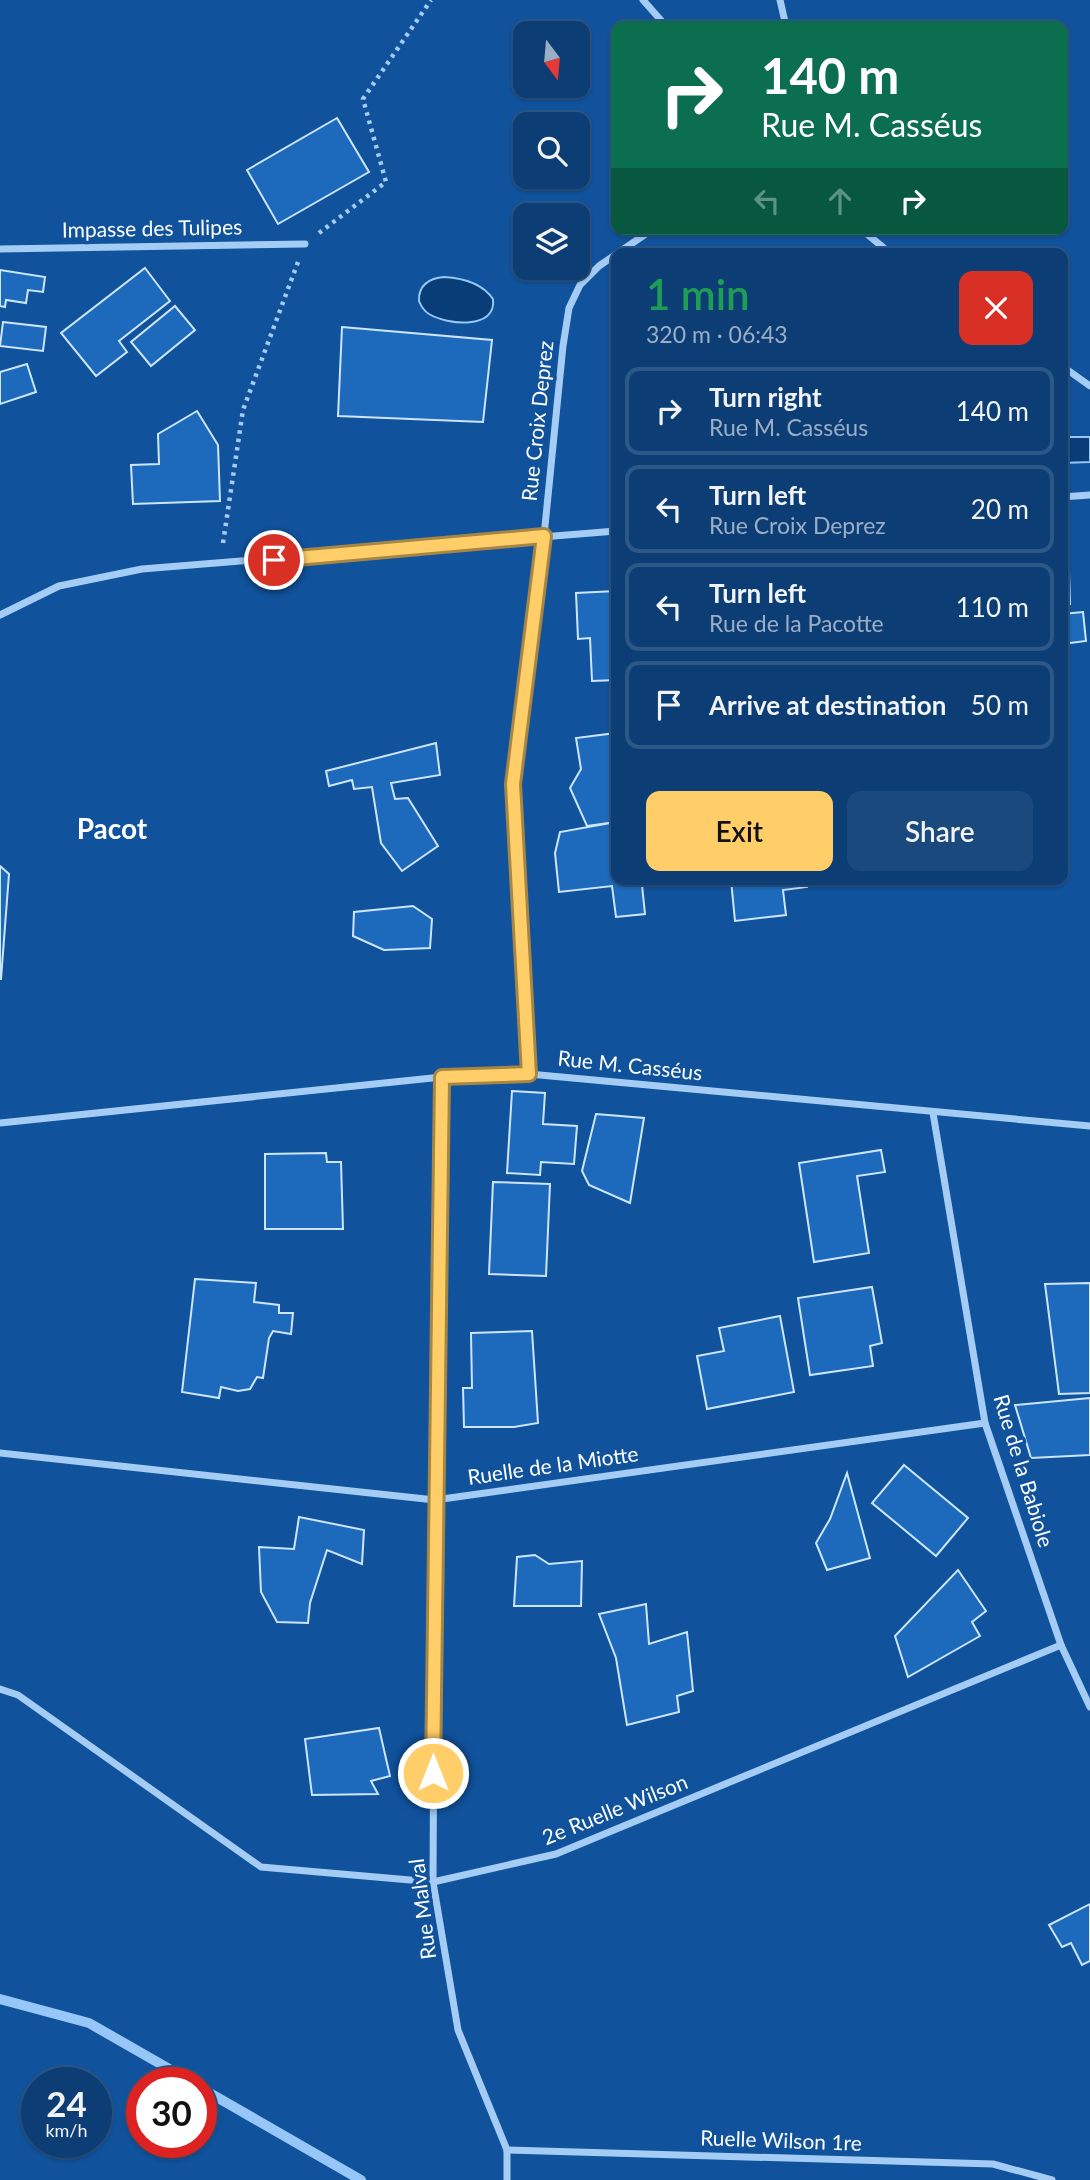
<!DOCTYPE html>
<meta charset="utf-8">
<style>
body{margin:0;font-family:Lato,sans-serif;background:#1a497d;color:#f1f3f6;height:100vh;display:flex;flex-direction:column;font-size:26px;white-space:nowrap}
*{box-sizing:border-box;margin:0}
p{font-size:23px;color:#9aaec5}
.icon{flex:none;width:38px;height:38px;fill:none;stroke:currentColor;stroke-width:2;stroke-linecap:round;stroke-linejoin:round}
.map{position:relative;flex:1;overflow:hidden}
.details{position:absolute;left:611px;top:248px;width:457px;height:637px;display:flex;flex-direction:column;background:#0c3e75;border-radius:14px;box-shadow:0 2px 5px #0004,0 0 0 2px #2c5787}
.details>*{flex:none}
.banner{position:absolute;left:611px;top:21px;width:457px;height:214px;border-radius:14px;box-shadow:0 2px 5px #0004,0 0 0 2px #2c5787;background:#0b6e4f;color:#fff;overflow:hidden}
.needle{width:46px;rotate:164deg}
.fabs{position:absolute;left:513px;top:21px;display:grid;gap:14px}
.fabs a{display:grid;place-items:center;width:77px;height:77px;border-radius:14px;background:#0c3e75;box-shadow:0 2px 5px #0004,0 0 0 2px #2c5787;font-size:35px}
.speed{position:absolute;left:21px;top:2067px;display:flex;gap:14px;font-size:35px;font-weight:700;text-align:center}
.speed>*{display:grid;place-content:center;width:91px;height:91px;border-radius:50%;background:#0c3e75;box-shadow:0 2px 5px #0004,0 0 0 2px #2c5787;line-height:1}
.speed small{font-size:18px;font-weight:400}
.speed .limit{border:10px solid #d22;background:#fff;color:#111}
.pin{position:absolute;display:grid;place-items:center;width:60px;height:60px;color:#fff;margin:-30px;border:4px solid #fff;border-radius:50%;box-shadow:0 2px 7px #0007}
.me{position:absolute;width:77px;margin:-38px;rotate:0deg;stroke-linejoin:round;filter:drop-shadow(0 0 5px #0008)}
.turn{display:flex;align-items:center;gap:24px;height:147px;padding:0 35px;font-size:32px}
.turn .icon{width:91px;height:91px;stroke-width:2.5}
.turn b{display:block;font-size:49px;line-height:60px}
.lanes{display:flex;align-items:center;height:66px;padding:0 35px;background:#0003;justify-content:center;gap:35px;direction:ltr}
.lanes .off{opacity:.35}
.round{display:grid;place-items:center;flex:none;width:74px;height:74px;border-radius:14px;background:#1a497d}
.headline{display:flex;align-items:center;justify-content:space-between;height:119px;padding:0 35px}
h1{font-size:42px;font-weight:600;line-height:52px;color:#1e9e55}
.action{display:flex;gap:14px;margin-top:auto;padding:14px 35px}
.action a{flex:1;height:80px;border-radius:14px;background:#ffce68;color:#111;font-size:28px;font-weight:600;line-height:80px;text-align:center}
.action a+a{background:#1a497d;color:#f1f3f6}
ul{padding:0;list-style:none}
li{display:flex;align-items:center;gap:21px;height:88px;margin:0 14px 10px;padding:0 21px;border:4px solid #2c5787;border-radius:14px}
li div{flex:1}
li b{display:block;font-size:26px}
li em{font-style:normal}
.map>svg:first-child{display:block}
</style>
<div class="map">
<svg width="1090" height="2180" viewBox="0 0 1090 2180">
<rect width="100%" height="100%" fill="#10529c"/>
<g fill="#093d78" stroke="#96c7f8" stroke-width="2">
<path d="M444,277C462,278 482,283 493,299C497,330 447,325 429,314C424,311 421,306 419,301C418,285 430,278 444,277Z"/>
<polygon points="1062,437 1090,437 1090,462 1062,463"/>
</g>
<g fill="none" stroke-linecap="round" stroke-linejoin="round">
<g stroke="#96c7f8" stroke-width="10">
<polyline points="0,1999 89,2023 192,2082"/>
<polyline points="201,2088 361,2180"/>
</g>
</g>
<g fill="#1d6abc" stroke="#cde5fe" stroke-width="2">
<polygon points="337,118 369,172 278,224 247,170"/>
<polygon points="145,268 170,301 119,341 127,352 96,376 61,333"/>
<polygon points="0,270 45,277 43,292 28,290 26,303 6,300 5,307 0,306"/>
<polygon points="175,306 195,330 151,366 131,342"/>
<polygon points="3,322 46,327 43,351 0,346"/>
<polygon points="342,327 492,340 483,422 338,416"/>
<polygon points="27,364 36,392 0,404 0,372"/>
<polygon points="197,411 218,445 220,501 133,504 131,465 159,464 158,434"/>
<polygon points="1062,537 1068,537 1070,604 1062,604"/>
<polygon points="616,591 616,680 592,681 590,638 578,639 576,593"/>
<polygon points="1083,612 1086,641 1062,644 1062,614"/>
<polygon points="616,733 616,822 587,826 570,788 581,769 576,738"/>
<polygon points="436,743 440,775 391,783 395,799 408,798 438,846 402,871 381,843 372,787 354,789 352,780 329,786 326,771"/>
<polygon points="616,822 616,880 685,880 642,885 645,914 616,917 612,886 559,892 555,853 560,832"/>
<polygon points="0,866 9,874 1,979 0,979"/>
<polygon points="731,880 806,880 807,887 783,890 786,915 735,921"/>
<polygon points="413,906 432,919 430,948 384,950 353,936 354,912"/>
<polygon points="512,1091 545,1093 543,1124 577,1126 574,1164 541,1162 540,1175 507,1173"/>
<polygon points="596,1114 644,1118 630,1203 589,1185 582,1171"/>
<polygon points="881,1150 885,1172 857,1176 869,1253 814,1262 799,1163"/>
<polygon points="326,1153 327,1162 341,1162 343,1229 265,1229 265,1154"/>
<polygon points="493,1182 550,1184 546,1276 489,1274"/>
<polygon points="195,1279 256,1283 254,1302 279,1305 279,1313 293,1313 291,1334 273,1331 269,1338 263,1378 257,1377 250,1389 238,1391 221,1387 219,1398 182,1392"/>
<polygon points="1090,1283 1090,1393 1059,1394 1045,1284"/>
<polygon points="872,1287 882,1343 870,1346 873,1366 810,1375 798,1298"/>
<polygon points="780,1316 794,1392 707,1409 697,1356 724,1351 719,1328"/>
<polygon points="532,1331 538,1423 514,1427 464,1427 463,1388 472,1388 471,1333"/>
<polygon points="1090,1398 1090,1455 1031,1458 1015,1405"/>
<polygon points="904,1465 968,1518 936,1556 872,1503"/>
<polygon points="847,1473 870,1558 827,1570 816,1543 830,1519"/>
<polygon points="299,1517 364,1530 362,1564 327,1550 310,1603 308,1623 277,1622 261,1592 259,1547 294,1549"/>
<polygon points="535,1555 549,1564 582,1561 581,1606 514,1606 517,1557"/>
<polygon points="958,1570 986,1611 972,1622 980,1636 908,1677 895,1636"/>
<polygon points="646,1604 649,1644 687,1632 693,1691 677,1696 679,1712 627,1725 616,1658 599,1614"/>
<polygon points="379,1728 390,1776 371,1781 378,1794 312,1795 305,1739"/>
<polygon points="1090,1904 1090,1961 1082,1965 1071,1943 1062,1947 1049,1925"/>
</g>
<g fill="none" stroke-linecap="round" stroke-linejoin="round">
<g stroke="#a4ccf5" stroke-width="4.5" stroke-dasharray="3.5 5" stroke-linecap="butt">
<polyline points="319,233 386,182 363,99 431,0"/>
<polyline points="223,543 243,410 298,262"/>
</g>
<g stroke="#a4ccf5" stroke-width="7">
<polyline points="643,0 666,26"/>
<polyline points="780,0 786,26"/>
<polyline points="861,229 891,254"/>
<polyline points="0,249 305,244"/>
<polyline points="1062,366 1090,386"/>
<polyline points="1062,497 1090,495"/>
<polyline points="0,615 59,586 142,569 616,531"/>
<polyline points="529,1074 513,784 544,536 563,346 569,308 580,285 599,266 653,229"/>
<polyline points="442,1077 435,1500 433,1882 458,2030 507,2150 507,2180"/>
<polyline points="933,1113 985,1423 1061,1645 1090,1707"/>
<polyline points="0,1123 442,1077 529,1074 1090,1126"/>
<polyline points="0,1453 435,1500 985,1423"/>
<polyline points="0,1689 18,1695 261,1867 433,1882 556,1854 1061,1645"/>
<polyline points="507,2150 993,2164 1052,2180"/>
</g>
</g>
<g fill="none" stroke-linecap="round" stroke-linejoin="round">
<g stroke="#a68644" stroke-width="18">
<polyline id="route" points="274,560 544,536 513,784 529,1074 442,1077 433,1773"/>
</g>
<use href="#route" stroke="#ffce68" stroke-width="12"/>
</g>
<g text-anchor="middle" stroke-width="7" stroke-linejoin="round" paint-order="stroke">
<g font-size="21" fill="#fff" stroke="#10529c">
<text transform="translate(152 229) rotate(-1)" y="7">Impasse des Tulipes</text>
<text transform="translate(538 421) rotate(-84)" y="7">Rue Croix Deprez</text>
<text transform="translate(630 1066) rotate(6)" y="7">Rue M. Casséus</text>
<text transform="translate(553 1466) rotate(-8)" y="7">Ruelle de la Miotte</text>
<text transform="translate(1023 1471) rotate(73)" y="7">Rue de la Babiole</text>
<text transform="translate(615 1810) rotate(-22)" y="7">2e Ruelle Wilson</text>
<text transform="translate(423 1909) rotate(-97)" y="7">Rue Malval</text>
<text transform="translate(781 2141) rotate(2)" y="7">Ruelle Wilson 1re</text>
</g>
<g font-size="28" font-weight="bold" fill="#fff" stroke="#10529c">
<text x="112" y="839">Pacot</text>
</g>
</g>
</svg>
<div class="fabs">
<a><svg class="needle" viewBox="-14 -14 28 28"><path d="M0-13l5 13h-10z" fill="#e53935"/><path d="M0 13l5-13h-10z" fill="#9aaec5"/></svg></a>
<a><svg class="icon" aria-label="search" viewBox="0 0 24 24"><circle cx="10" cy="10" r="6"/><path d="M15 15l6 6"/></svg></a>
<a><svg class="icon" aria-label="layers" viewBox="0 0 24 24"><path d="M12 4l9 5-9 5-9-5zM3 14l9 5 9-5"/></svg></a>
</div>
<div class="speed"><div>24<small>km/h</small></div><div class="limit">30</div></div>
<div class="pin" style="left:274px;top:560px;background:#d93025"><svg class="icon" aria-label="arrive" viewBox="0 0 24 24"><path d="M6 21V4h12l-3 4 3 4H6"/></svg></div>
<svg class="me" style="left:433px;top:1773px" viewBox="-20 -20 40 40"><circle r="17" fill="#ffce68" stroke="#fff" stroke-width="3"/><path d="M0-11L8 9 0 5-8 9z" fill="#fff"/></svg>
<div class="banner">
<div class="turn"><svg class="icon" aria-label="right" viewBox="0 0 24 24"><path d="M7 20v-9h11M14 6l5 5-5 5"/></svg><div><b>140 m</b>Rue M. Casséus</div></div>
<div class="lanes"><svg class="icon off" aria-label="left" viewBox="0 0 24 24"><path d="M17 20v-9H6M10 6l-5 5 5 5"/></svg><svg class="icon off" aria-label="ahead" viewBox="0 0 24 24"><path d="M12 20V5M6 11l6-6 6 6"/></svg><svg class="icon" aria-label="right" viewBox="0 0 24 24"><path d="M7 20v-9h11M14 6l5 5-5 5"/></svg></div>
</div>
<section class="details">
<div class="headline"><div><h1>1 min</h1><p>320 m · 06:43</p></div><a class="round" style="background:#d93025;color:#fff"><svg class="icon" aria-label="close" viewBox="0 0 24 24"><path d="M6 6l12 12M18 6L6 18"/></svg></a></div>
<ul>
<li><svg class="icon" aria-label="right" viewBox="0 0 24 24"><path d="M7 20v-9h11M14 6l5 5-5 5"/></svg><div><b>Turn right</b><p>Rue M. Casséus</p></div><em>140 m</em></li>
<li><svg class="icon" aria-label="left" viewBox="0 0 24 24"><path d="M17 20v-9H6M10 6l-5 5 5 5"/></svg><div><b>Turn left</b><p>Rue Croix Deprez</p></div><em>20 m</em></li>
<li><svg class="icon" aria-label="left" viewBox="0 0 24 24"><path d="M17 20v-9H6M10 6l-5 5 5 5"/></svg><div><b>Turn left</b><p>Rue de la Pacotte</p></div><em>110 m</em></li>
<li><svg class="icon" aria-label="arrive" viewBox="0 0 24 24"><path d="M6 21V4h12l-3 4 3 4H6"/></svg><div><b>Arrive at destination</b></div><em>50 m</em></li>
</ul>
<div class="action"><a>Exit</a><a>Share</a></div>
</section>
</div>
